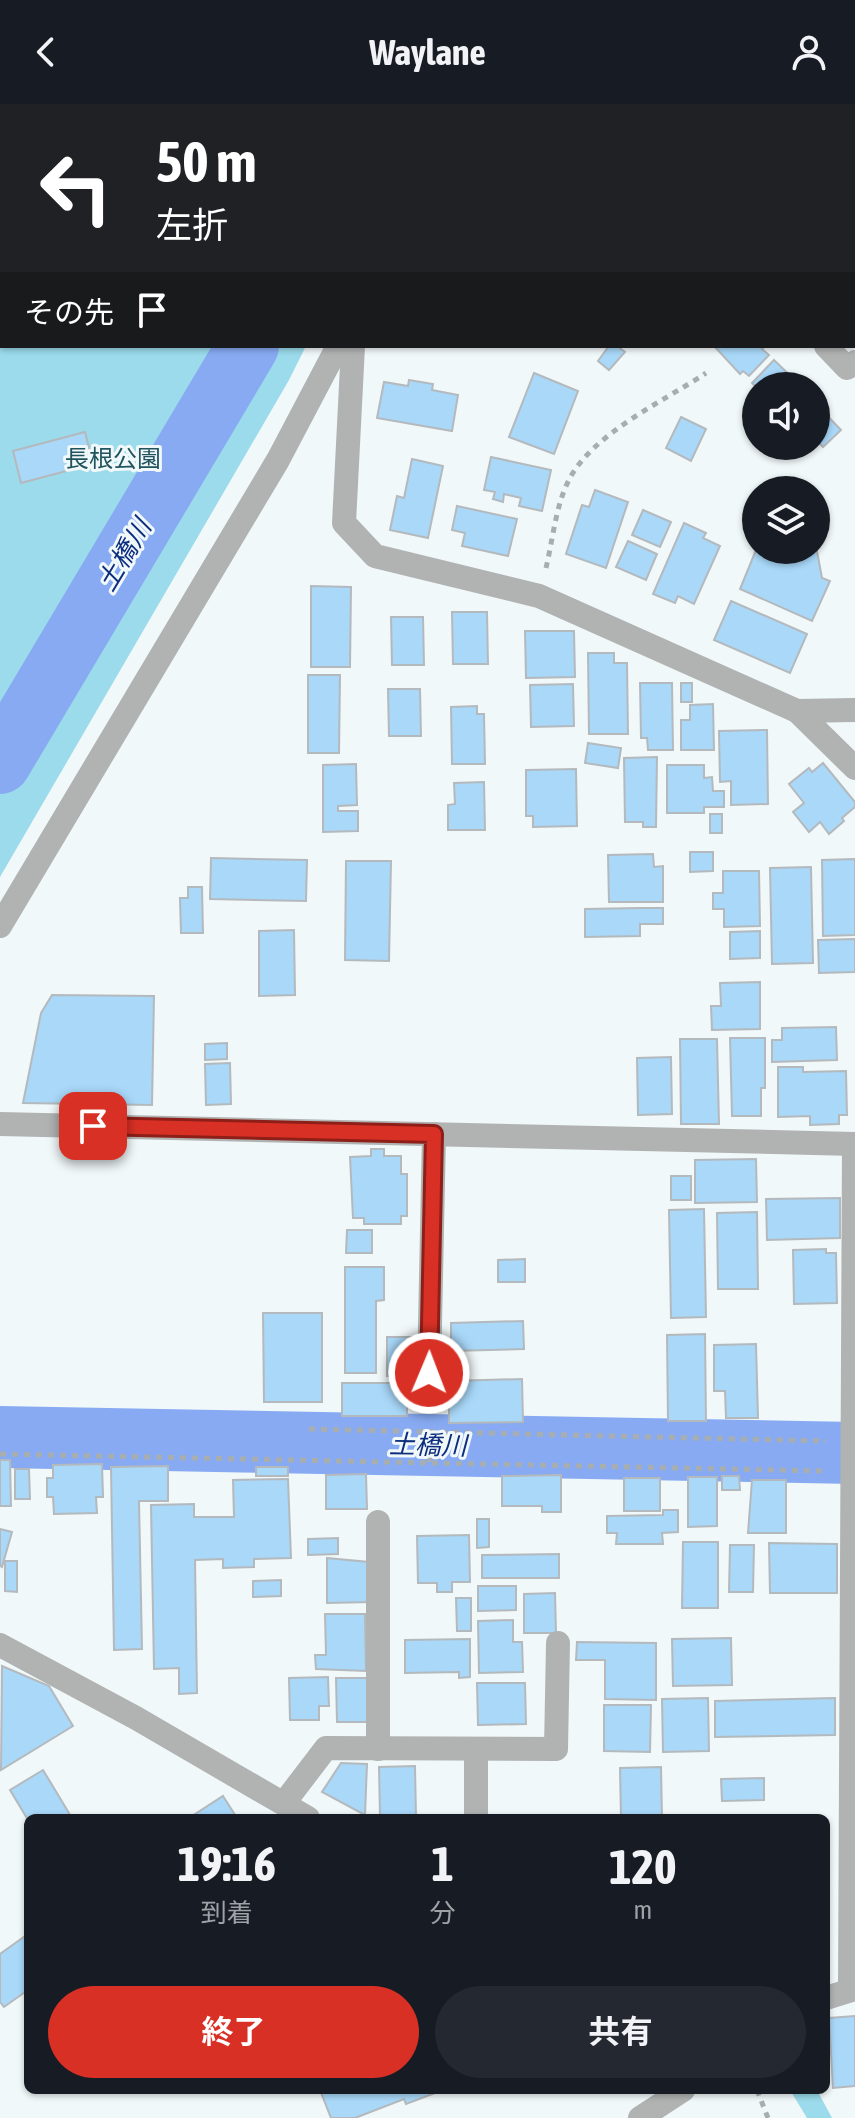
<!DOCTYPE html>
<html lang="ja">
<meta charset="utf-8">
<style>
body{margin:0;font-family:"Asap Condensed","Noto Sans JP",sans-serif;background:#242831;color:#f1f3f6;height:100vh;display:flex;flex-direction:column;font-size:30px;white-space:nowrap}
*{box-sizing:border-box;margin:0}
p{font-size:26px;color:#9ea1a6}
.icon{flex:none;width:44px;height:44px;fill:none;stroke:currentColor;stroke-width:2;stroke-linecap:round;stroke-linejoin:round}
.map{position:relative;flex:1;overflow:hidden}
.drawer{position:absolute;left:24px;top:1710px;width:806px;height:280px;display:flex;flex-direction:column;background:#171b24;border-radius:12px;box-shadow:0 2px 6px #0004}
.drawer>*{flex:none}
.banner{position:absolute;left:0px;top:0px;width:856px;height:244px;box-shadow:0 2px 6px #0004;background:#202124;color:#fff;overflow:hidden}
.tools{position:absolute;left:742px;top:268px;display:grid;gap:16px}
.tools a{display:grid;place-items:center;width:88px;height:88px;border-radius:50%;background:#171b24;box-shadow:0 2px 6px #0004;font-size:40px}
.pin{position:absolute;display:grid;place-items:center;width:68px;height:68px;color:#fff;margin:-34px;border-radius:16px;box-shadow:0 4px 12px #0006}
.me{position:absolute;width:88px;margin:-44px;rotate:1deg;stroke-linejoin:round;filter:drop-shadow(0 0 6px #0008)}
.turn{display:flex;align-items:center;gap:28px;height:168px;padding:0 24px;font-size:36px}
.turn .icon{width:104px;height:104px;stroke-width:2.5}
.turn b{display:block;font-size:56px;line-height:68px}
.then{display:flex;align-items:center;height:76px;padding:0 24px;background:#0003;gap:16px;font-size:30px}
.eta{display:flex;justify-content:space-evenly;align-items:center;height:136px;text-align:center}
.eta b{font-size:48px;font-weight:700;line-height:56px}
.button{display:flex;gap:16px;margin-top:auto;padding:16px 24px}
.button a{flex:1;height:92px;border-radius:48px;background:#d93025;color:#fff;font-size:32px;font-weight:700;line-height:92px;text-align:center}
.button a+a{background:#242831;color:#f1f3f6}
header{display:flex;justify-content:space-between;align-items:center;height:104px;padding:0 24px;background:#171b24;font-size:36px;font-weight:700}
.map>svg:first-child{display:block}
</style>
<header><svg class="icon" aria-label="back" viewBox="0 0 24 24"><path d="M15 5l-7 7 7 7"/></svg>Waylane<svg class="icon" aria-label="person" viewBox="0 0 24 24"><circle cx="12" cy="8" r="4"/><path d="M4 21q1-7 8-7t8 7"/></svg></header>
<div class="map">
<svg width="855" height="2014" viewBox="0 0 855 2014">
<rect width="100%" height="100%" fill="#f1f8f9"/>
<g fill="#9bdbeb">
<polygon points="0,0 313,2 2,2 2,242 306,242 289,276 0,773"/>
<polygon points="790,1986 817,1986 832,2014 807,2014"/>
</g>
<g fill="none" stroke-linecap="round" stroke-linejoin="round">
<g stroke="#87aaf2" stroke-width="62">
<polyline points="299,0 300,2"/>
<polyline points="0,659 248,242"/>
<polyline points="0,1333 855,1349"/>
</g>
</g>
<g fill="#a9d8f9" stroke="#b4b9bd" stroke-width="2">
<polygon points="609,242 617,242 625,248 609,266 598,257"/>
<polygon points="714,242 765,242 762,245 769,251 749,272 743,267 740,270"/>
<polygon points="774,256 799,280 797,282 756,283 752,279"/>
<polygon points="534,269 578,287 554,350 509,333"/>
<polygon points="409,276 433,280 432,286 458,291 452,327 377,314 384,278 408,282"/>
<polygon points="820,304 841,326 823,343 816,336 816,307"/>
<polygon points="681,313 706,325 691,357 666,344"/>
<polygon points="85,328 93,360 21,379 13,347"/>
<polygon points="491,353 551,366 542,407 519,402 521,394 504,390 503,398 493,395 495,388 484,386"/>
<polygon points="412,355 443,362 428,434 390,426 397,392 404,394"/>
<polygon points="595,386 628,398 606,464 566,450 582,401 589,403"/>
<polygon points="457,402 517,415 508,452 462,442 465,429 452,426"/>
<polygon points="643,406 671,418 660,443 632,431"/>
<polygon points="684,419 706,429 703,434 720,442 694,500 678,492 675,499 653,490"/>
<polygon points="628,437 657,450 646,476 616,463"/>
<polygon points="816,442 822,474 830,477 812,517 740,485 756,446 769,450 772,446 816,446"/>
<polygon points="311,482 351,483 350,563 311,563"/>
<polygon points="731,497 807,530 790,569 714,536"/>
<polygon points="452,508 487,508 488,560 453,560"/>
<polygon points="391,513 423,513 424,561 392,561"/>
<polygon points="525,527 574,527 575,573 526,574"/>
<polygon points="588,549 614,549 614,559 627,559 628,630 589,630"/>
<polygon points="308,571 340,571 339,649 308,649"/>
<polygon points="640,579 672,579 673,646 648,646 647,634 641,634"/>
<rect x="681" y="579" width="11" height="19"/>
<polygon points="573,580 574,622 531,623 530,581"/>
<polygon points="388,585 420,585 421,632 389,632"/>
<polygon points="713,600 714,646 681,646 681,616 690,616 690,601"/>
<polygon points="477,602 477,610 484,610 485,660 452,660 451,603"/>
<polygon points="767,626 768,700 731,701 731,677 720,678 719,627"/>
<polygon points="588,639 621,644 618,664 585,659"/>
<polygon points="657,653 656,723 643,723 643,718 625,718 624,654"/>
<polygon points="823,659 855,698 855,703 842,714 844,717 829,730 820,718 809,728 793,708 804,699 789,680 809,664 812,668"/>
<polygon points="356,660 357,701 338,702 338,707 358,707 358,727 323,728 323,661"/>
<polygon points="667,661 704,661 704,674 712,673 713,687 724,687 724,703 704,703 704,709 667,709"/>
<polygon points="576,665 577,722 533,723 533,712 526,712 526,666"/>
<polygon points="484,678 485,726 448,726 448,701 455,700 454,679"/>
<rect x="710" y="710" width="12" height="19"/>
<polygon points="690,748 713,748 713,767 690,768"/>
<polygon points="653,750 654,763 663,762 663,798 609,798 608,751"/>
<polygon points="211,754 307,756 306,797 210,795"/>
<polygon points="855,755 855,831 823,832 822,756"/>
<polygon points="346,757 391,757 389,857 345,856"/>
<polygon points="811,763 813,859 772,860 770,764"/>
<polygon points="723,767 759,767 760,822 724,823 724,805 713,805 713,789 723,789"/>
<polygon points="188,783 202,783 203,829 181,829 180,794 188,794"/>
<polygon points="640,804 663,804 663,820 640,820 640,832 585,833 585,805"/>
<polygon points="294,826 295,891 259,892 259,827"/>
<polygon points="760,827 760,854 730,855 730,828"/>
<polygon points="855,835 855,868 819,869 818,836"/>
<polygon points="760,878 760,925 712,926 711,902 721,902 720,879"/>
<polygon points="52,891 154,892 152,1001 23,999 41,909"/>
<polygon points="836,923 837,956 772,958 772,936 782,936 782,924"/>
<polygon points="730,934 765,934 765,984 761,984 761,1012 732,1012"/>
<polygon points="680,935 717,935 719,1020 681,1020"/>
<polygon points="227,939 227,955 205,956 205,940"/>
<polygon points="671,953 672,1010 638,1011 637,954"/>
<polygon points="230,959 231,1000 206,1001 205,960"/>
<polygon points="778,963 803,963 803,968 846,967 847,1011 839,1011 839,1020 810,1021 810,1012 778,1013"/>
<polygon points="371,1045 384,1045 384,1052 401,1052 401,1070 407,1070 407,1112 401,1112 401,1120 364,1120 364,1114 353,1114 350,1053 371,1052"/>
<polygon points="756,1055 757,1098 695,1099 695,1056"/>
<rect x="671" y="1072" width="20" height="24"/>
<polygon points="840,1094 840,1134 767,1136 766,1095"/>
<polygon points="704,1105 706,1213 671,1214 669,1106"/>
<polygon points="757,1108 758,1185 718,1185 717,1109"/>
<polygon points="347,1126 372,1126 372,1149 346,1149"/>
<polygon points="826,1145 826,1149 836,1149 837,1199 794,1200 793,1146"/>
<polygon points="525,1155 525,1178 498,1178 498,1156"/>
<polygon points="345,1163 384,1163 384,1196 376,1197 376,1269 345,1269"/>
<polygon points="263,1209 322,1209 322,1298 264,1298"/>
<polygon points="523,1217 524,1245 451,1247 451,1219"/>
<polygon points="705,1230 706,1317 668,1317 667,1231"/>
<rect x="387" y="1233" width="33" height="39"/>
<polygon points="756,1240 758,1314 726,1314 725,1287 714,1287 714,1241"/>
<polygon points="522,1275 523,1318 449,1319 449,1277"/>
<polygon points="342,1279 415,1279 414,1298 407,1298 407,1312 342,1312"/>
<polygon points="0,1356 10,1356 11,1402 0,1402"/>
<polygon points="102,1360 103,1393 96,1393 97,1409 54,1410 53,1393 47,1393 47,1374 53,1374 53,1361"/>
<polygon points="168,1362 168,1397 139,1397 142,1545 114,1546 111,1363"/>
<rect x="256" y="1363" width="32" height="9"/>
<polygon points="15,1365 29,1365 30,1395 15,1395"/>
<polygon points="366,1370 367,1405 326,1405 326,1371"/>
<polygon points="561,1371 561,1408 542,1408 542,1402 502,1402 502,1372"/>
<polygon points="722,1372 739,1372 740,1386 722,1386"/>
<polygon points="688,1373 717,1373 717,1422 688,1423"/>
<rect x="624" y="1374" width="36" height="33"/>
<polygon points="288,1375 291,1454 254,1455 254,1463 223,1464 223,1455 195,1456 197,1589 179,1590 179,1564 154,1565 151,1401 194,1400 194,1413 234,1413 233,1376"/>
<polygon points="752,1376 786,1376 786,1429 748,1429"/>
<polygon points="663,1406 678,1406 678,1428 662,1429 663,1440 616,1440 617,1429 607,1429 607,1412 663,1411"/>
<polygon points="477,1415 489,1415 489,1443 477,1444"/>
<polygon points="0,1425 12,1428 2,1463 0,1462"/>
<polygon points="469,1431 470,1478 452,1478 452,1488 437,1488 437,1479 418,1479 417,1432"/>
<polygon points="338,1434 338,1450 308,1451 308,1435"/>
<polygon points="683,1438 718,1438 718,1504 682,1504"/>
<polygon points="769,1439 837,1440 837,1489 770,1489"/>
<polygon points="730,1441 754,1441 753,1488 729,1488"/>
<polygon points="559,1450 559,1474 482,1474 482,1451"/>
<polygon points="327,1454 369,1458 370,1498 327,1499"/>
<polygon points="5,1457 17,1457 17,1488 5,1487"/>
<polygon points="281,1476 281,1492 253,1493 253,1477"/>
<polygon points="478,1482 516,1482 516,1506 478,1507"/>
<polygon points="555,1489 556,1529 524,1529 524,1490"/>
<polygon points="456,1494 471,1494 471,1527 457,1527"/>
<polygon points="325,1510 365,1510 366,1567 316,1565 315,1551 326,1551"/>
<polygon points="513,1516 513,1538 522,1538 523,1568 479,1569 478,1517"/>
<polygon points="731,1534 732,1581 673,1582 672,1535"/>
<polygon points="470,1535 470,1573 459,1574 459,1568 405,1569 405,1536"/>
<polygon points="577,1538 656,1539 656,1596 605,1595 605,1556 576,1556"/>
<polygon points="2,1562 49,1582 73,1622 1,1666"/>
<polygon points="328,1573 329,1602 319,1602 319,1616 290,1616 289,1574"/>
<polygon points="336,1574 367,1574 368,1618 337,1618"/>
<polygon points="477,1579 525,1579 526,1620 478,1621"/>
<polygon points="708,1594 709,1647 663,1648 662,1595"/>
<polygon points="835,1594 835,1631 715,1633 715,1597"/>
<polygon points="604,1601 651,1601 650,1648 604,1647"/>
<polygon points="341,1659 367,1660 365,1711 322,1688"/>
<polygon points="415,1662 416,1714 380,1713 379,1663"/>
<polygon points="661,1663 662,1714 621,1714 620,1664"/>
<polygon points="43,1666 72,1714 28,1716 10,1686"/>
<polygon points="764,1674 764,1696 722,1697 721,1675"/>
<polygon points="223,1692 237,1714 189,1714"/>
<polygon points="28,1830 28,1886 4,1903 0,1898 0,1850"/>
<polygon points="855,1912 855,1982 833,1984 829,1914"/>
<polygon points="320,1986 443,1986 406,2000 404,1995 355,2014 331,2014"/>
</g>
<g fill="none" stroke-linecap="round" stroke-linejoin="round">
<g stroke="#a8aeaf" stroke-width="5" stroke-dasharray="6 6" stroke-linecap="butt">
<path d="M546,464C553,435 556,399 570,374C594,329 664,297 706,269"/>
<polyline points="309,1325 826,1337"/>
<polyline points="0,1350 826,1367"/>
<polyline points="429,1358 430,1328"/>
<polyline points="757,1986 768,2014"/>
</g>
<g stroke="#b0b3b2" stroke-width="24">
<polyline points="340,0 341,2"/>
<polyline points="596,0 598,2"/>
<polyline points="451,2 452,0"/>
<polyline points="825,2 826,0"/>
<polyline points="353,242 344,419 375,452 539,492 797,607 855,606"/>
<polyline points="826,242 847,264 855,258"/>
<polyline points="797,607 855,664"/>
<polyline points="0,822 278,356 338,242"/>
<polyline points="0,1020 855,1040"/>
<polyline points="429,1269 434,1030"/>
<polyline points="0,1541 136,1614 308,1714"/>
<polyline points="378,1645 378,1418"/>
<polyline points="476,1647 476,1714"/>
<polyline points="284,1699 326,1644 556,1645 558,1539"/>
<polyline points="850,1886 854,1040"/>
<polyline points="826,1894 855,1885"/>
<polyline points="640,2014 683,1986"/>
</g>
</g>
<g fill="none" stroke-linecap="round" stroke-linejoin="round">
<g stroke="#8d1f18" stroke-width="20">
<polyline id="route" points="93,1022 434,1030 429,1269"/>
</g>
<use href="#route" stroke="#d93025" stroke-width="14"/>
</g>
<g text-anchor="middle" stroke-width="6" stroke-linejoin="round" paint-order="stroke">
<g font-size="24" fill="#21535f" stroke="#f1f8f9">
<text x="113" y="363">長根公園</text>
</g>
<g font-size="26" font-style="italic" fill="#0d2e7f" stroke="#f1f8f9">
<text transform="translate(124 451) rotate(-59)" y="9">土橋川</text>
<text transform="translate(428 1341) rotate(1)" y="9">土橋川</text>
</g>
</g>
</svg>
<div class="tools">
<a><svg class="icon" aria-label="sound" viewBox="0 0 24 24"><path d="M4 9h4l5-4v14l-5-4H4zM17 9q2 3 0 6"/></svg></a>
<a><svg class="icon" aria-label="layers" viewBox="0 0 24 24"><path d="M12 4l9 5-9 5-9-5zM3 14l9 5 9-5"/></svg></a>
</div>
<div class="pin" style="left:93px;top:1022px;background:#d93025"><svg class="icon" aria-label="arrive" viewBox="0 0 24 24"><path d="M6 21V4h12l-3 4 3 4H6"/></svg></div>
<svg class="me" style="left:429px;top:1269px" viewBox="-20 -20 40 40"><circle r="17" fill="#d93025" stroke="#fff" stroke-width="3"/><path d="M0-11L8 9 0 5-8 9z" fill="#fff"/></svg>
<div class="banner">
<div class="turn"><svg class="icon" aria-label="left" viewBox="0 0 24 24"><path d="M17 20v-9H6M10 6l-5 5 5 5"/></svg><div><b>50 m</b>左折</div></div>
<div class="then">その先<svg class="icon" aria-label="arrive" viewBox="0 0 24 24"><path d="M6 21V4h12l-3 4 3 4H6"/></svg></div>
</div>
<section class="drawer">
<div class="eta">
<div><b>19:16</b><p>到着</p></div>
<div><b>1</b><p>分</p></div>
<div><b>120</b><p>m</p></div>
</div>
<div class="button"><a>終了</a><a>共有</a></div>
</section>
</div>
